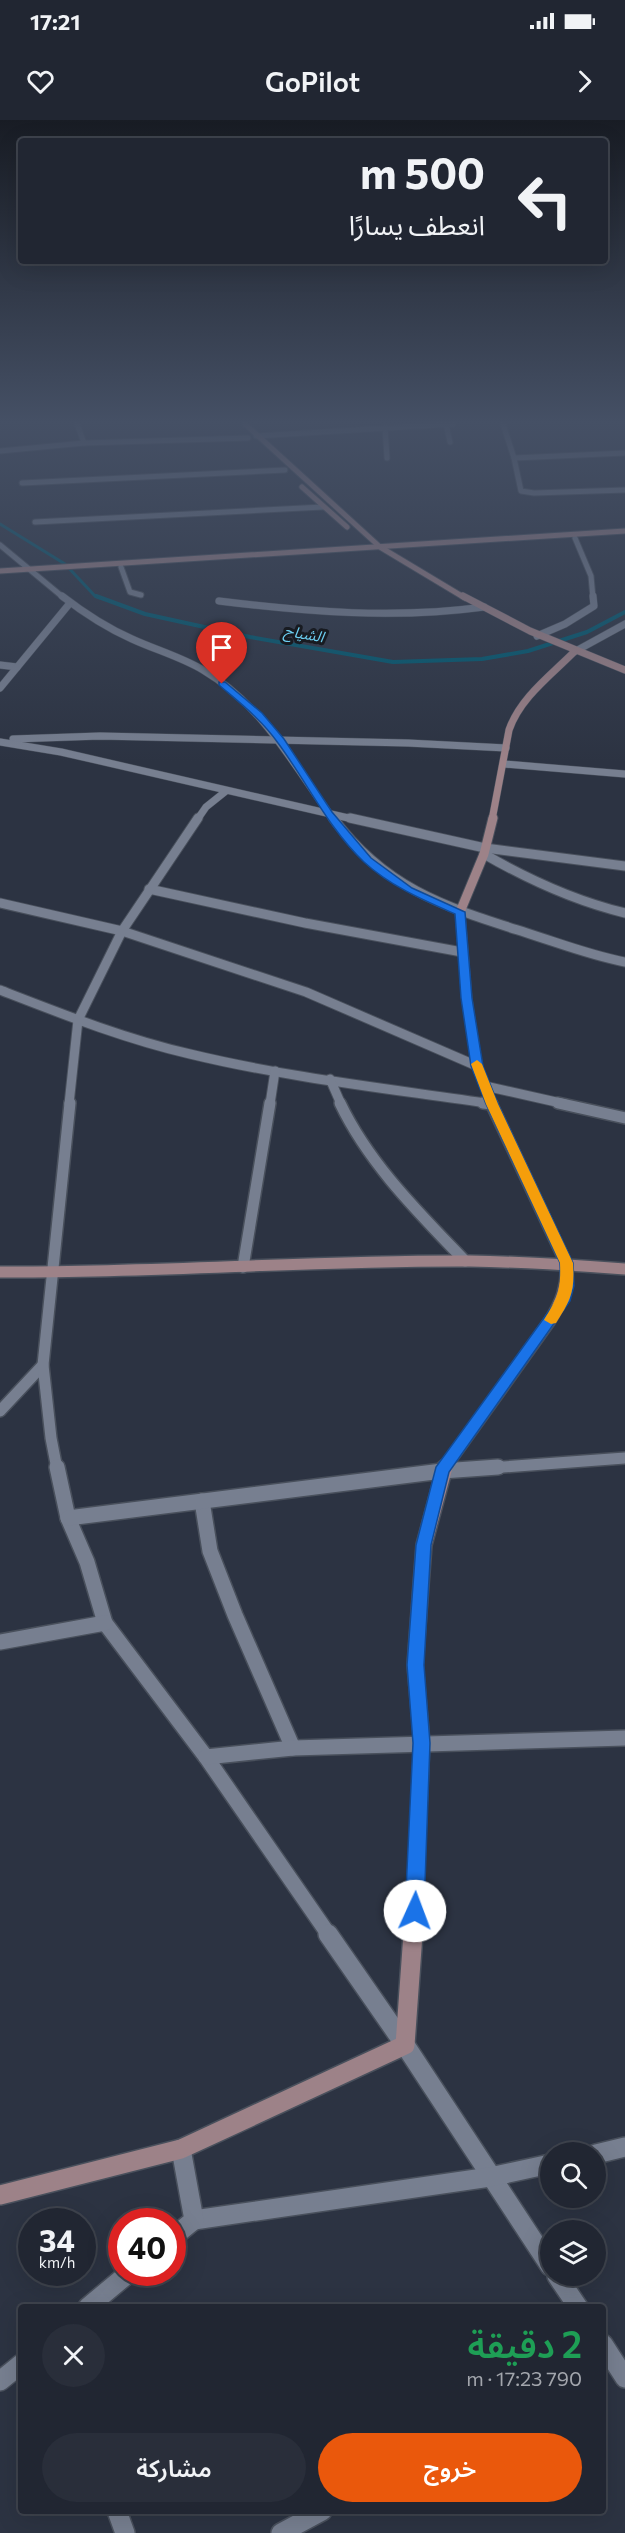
<!DOCTYPE html>
<html lang="ar">
<meta charset="utf-8">
<style>
body{margin:0;font-family:Commissioner,"Noto Sans Arabic",sans-serif;background:#292e3a;color:#f1f3f6;direction:rtl;height:100vh;display:flex;flex-direction:column;font-size:22px;white-space:nowrap}
*{box-sizing:border-box;margin:0}
p{font-size:20px;color:#a2a5ac}
.icon{flex:none;width:33px;height:33px;fill:none;stroke:currentColor;stroke-width:2;stroke-linecap:round;stroke-linejoin:round}
.map{position:relative;flex:1;overflow:hidden;direction:ltr}
.panel{position:absolute;left:18px;top:2184px;width:588px;height:210px;display:flex;flex-direction:column;background:#212632;border-radius:6px;box-shadow:0 6px 24px #0002,0 0 0 2px #3e434d;direction:rtl}
.panel>*{flex:none}
.guide{position:absolute;left:18px;top:18px;width:590px;height:126px;border-radius:6px;box-shadow:0 6px 24px #0002,0 0 0 2px #3e434d;direction:rtl;background:#212632;color:#f1f3f6;overflow:hidden}
.controls{position:absolute;left:540px;top:2022px;display:grid;gap:12px}
.controls a{display:grid;place-items:center;width:66px;height:66px;border-radius:50%;background:#212632;box-shadow:0 6px 24px #0002,0 0 0 2px #3e434d;font-size:30px}
.speed{position:absolute;left:18px;top:2088px;display:flex;gap:12px;font-size:30px;font-weight:700;text-align:center}
.speed>*{display:grid;place-content:center;width:78px;height:78px;border-radius:50%;background:#212632;box-shadow:0 6px 24px #0002,0 0 0 2px #3e434d;line-height:1}
.speed small{font-size:15px;font-weight:400}
.speed .limit{border:9px solid #d22;background:#fff;color:#111}
.pin{position:absolute;display:grid;place-items:center;width:51px;height:51px;color:#fff;margin:-62px -26px;border-radius:50% 50% 50% 0;rotate:-45deg;box-shadow:0 0 6px #0007}
.pin .icon{rotate:45deg}
.me{position:absolute;width:66px;margin:-33px;rotate:2deg;stroke-linejoin:round;filter:drop-shadow(0 0 4px #0008)}
.turn{display:flex;align-items:center;gap:21px;height:126px;padding:0 24px;font-size:27px}
.turn .icon{width:78px;height:78px;stroke-width:2.5}
.turn b{display:block;font-size:42px;line-height:51px}
.round{display:grid;place-items:center;flex:none;width:63px;height:63px;border-radius:32px;background:#292e3a}
.headline{display:flex;align-items:center;justify-content:space-between;height:102px;padding:0 24px}
h1{font-size:36px;font-weight:600;line-height:45px;color:#1e9e55}
.action{display:flex;gap:12px;margin-top:auto;padding:12px 24px}
.action a{flex:1;height:69px;border-radius:36px;background:#ea580c;color:#fff;font-size:24px;font-weight:600;line-height:69px;text-align:center}
.action a+a{background:#292e3a;color:#f1f3f6}
.status{display:flex;justify-content:space-between;align-items:center;height:42px;padding:0 30px;background:#212632;direction:ltr}
.status svg{height:16px;fill:currentColor}
header{display:flex;justify-content:space-between;align-items:center;height:78px;padding:0 24px;background:#212632;font-size:27px;font-weight:600}
.map>svg:first-child{display:block}
</style>
<div class="status"><b>17:21</b><svg viewBox="0 0 49 12"><path d="M0 12V9h3v3zM5 12V6h3v6zM10 12V3h3v9zM15 12V0h3v12zM26 1h20v11H26zM47 4h2v5h-2z"/></svg></div>
<header><svg class="icon" aria-label="forward" viewBox="0 0 24 24"><path d="M9 5l7 7-7 7"/></svg>GoPilot<svg class="icon" aria-label="heart" viewBox="0 0 24 24"><path d="M12 20l-8-8c-3-5 5-10 8-4 3-6 11-1 8 4z"/></svg></header>
<div class="map">
<svg width="625" height="2413" viewBox="0 0 625 2413">
<rect width="100%" height="100%" fill="#2c3342"/>
<g fill="none" stroke-linecap="round" stroke-linejoin="round">
<polyline stroke="#005970" stroke-width="3" points="0,404 65,444 95,476 100,478"/>
<polyline stroke="#005970" stroke-width="4" points="96,476 145,494 250,517 393,542 482,539 528,531 587,512 625,492"/>
<g stroke="#49505c" stroke-width="7">
<g id="street-far5">
<polyline points="77,304 84,323"/>
<polyline points="446,304 450,322"/>
<polyline points="503,304 514,338 521,371 534,373 625,370"/>
<polyline points="385,307 387,338"/>
<polyline points="256,316 453,304"/>
<polyline points="0,331 84,323 248,318"/>
<polyline points="514,338 625,333"/>
<polyline points="22,363 285,350"/>
<polyline points="35,402 323,387"/>
<polyline points="575,418 591,456 593,478"/>
<polyline points="0,425 64,478"/>
<polyline points="121,447 130,472 141,475"/>
</g>
</g>
<g stroke="#49505c" stroke-width="8">
<g id="street-far4">
<path d="M62,476C84,493 107,508 132,519C156,530 181,537 203,550C264,586 293,645 334,700"/>
<path d="M219,481C308,492 395,499 484,487"/>
<polyline points="537,516 565,504 594,486 593,476"/>
<polyline points="574,532 625,504"/>
<polyline points="0,545 17,547"/>
<polyline points="0,568 70,483"/>
<polyline points="13,619 100,616 408,623 506,628"/>
<polyline points="0,622 61,632 357,700"/>
<polyline points="504,644 625,654"/>
<polyline points="197,700 206,687 226,671"/>
</g>
</g>
<g stroke="#49505c" stroke-width="11">
<g id="street-far3">
<path d="M333,698C388,772 450,788 533,815C564,825 593,836 625,842"/>
<polyline points="350,698 485,728 625,746"/>
<path d="M484,734C529,760 575,781 625,793"/>
<polyline points="149,769 305,803 462,832"/>
<polyline points="0,783 122,811 306,872 477,946"/>
<path d="M0,870C62,894 125,919 190,934C289,958 392,969 492,984"/>
<polyline points="330,959 341,984"/>
<polyline points="485,966 565,984"/>
<polyline points="69,984 78,900 122,811 198,698"/>
<polyline points="270,984 275,951"/>
</g>
</g>
<g stroke="#49505c" stroke-width="14">
<g id="street-far2">
<path d="M340,983C369,1044 419,1093 465,1141"/>
<polyline points="483,983 492,984"/>
<polyline points="558,983 625,998"/>
<polyline points="243,1147 270,983"/>
<polyline points="0,1291 43,1245"/>
<polyline points="57,1349 51,1318 43,1245 70,983"/>
<polyline points="476,1349 625,1338"/>
</g>
</g>
<g stroke="#49505c" stroke-width="18">
<g id="street-far1">
<polyline points="57,1347 68,1398 87,1442 105,1503 206,1637 329,1815"/>
<polyline points="202,1381 210,1431 235,1495 293,1628"/>
<polyline points="68,1398 442,1351 498,1347"/>
<polyline points="0,1522 105,1503"/>
<polyline points="206,1637 293,1628 625,1618"/>
</g>
</g>
<g stroke="#49505c" stroke-width="22">
<g id="street">
<polyline points="328,1814 405,1925 550,2146"/>
<polyline points="596,2034 625,2027"/>
<polyline points="194,2100 490,2057 550,2044"/>
<polyline points="172,2118 194,2100 181,2029"/>
<polyline points="557,2156 578,2187"/>
<polyline points="88,2187 130,2152"/>
<polyline points="603,2224 625,2258"/>
<polyline points="0,2261 21,2244"/>
<polyline points="117,2391 125,2413"/>
<polyline points="281,2413 322,2391"/>
</g>
</g>
<g stroke="#49505c" stroke-width="7">
<g id="secondary-far5">
<polyline points="245,304 380,427 465,478"/>
<polyline points="302,367 347,407"/>
<polyline points="0,451 625,411"/>
</g>
</g>
<g stroke="#49505c" stroke-width="8">
<g id="secondary-far4">
<polyline points="463,476 530,511 625,550"/>
<path d="M492,700L509,610C520,578 550,556 574,532"/>
</g>
</g>
<g stroke="#49505c" stroke-width="11">
<polyline id="secondary-far3" points="492,984 477,946 467,878 460,792 484,734 493,698"/>
</g>
<g stroke="#49505c" stroke-width="14">
<g id="secondary-far2">
<path d="M0,1152C157,1153 313,1140 470,1141C522,1142 573,1145 625,1149"/>
<path d="M444,1349L549,1202C561,1183 568,1166 566,1143L491,983"/>
</g>
</g>
<g stroke="#49505c" stroke-width="18">
<polyline id="secondary-far1" points="413,1815 422,1623 415,1545 424,1425 445,1347"/>
</g>
<g stroke="#49505c" stroke-width="22">
<polyline id="secondary" points="0,2075 181,2029 405,1925 413,1814"/>
</g>
<use href="#street-far5" stroke="#777f90" stroke-width="5"/>
<use href="#street-far4" stroke="#777f90" stroke-width="7"/>
<use href="#street-far3" stroke="#777f90" stroke-width="9"/>
<use href="#street-far2" stroke="#777f90" stroke-width="11"/>
<use href="#street-far1" stroke="#777f90" stroke-width="15"/>
<use href="#street" stroke="#777f90" stroke-width="19"/>
<use href="#secondary-far5" stroke="#9d8288" stroke-width="5"/>
<use href="#secondary-far4" stroke="#9d8288" stroke-width="7"/>
<use href="#secondary-far3" stroke="#9d8288" stroke-width="9"/>
<use href="#secondary-far2" stroke="#9d8288" stroke-width="11"/>
<use href="#secondary-far1" stroke="#9d8288" stroke-width="15"/>
<use href="#secondary" stroke="#9d8288" stroke-width="19"/>
</g>
<linearGradient id="sky" x2="0" y2="1"><stop stop-color="#181c24"/><stop offset="0.47" stop-color="#455065"/><stop offset="1" stop-color="#455065" stop-opacity="0"/></linearGradient>
<rect width="625" height="642" fill="url(#sky)"/>
<path fill="#1a73e8" stroke="#114b97" stroke-width="1.5" d="M219,562H225L262,593L284,619L332,692L371,738L412,768L465,792L472,878L483,946L498,984L573,1143L574,1166L570,1181L449,1352L431,1425L424,1545L430,1623L424,1791L422,1797L415,1800L408,1797L405,1791L413,1623L407,1545L416,1425L436,1347L557,1180L561,1166L560,1143L486,984L471,946L461,878L455,794C423,780 390,766 364,742C328,708 307,662 278,623C262,600 240,583 219,565Z"/>
<path fill="#f59e0b" d="M477,940L482,944L498,984L573,1143C575,1171 571,1180 556,1203L551,1204L544,1200C558,1177 561,1170 560,1143L486,984L471,944Z"/>
<g text-anchor="middle" stroke-width="6" stroke-linejoin="round" paint-order="stroke">
<g font-size="15" font-style="italic" fill="#6dd0f3" stroke="#181b21">
<text transform="translate(304 514) rotate(10)" y="5">الشياح</text>
</g>
</g>
</svg>
<div class="controls">
<a><svg class="icon" aria-label="search" viewBox="0 0 24 24"><circle cx="10" cy="10" r="6"/><path d="M15 15l6 6"/></svg></a>
<a><svg class="icon" aria-label="layers" viewBox="0 0 24 24"><path d="M12 4l9 5-9 5-9-5zM3 14l9 5 9-5"/></svg></a>
</div>
<div class="speed"><div>34<small>km/h</small></div><div class="limit">40</div></div>
<div class="pin" style="left:222px;top:564px;background:#d93025"><svg class="icon" aria-label="arrive" viewBox="0 0 24 24"><path d="M6 21V4h12l-3 4 3 4H6"/></svg></div>
<svg class="me" style="left:415px;top:1791px" viewBox="-20 -20 40 40"><circle r="19" fill="#fff"/><path d="M0-13L10 11 0 6-10 11z" fill="#1a73e8"/></svg>
<div class="guide">
<div class="turn"><svg class="icon" aria-label="left" viewBox="0 0 24 24"><path d="M17 20v-9H6M10 6l-5 5 5 5"/></svg><div><b>500 m</b>انعطف يسارًا</div></div>
</div>
<section class="panel">
<div class="headline"><div><h1>2 دقيقة</h1><p>790 m · 17:23</p></div><a class="round"><svg class="icon" aria-label="close" viewBox="0 0 24 24"><path d="M6 6l12 12M18 6L6 18"/></svg></a></div>
<div class="action"><a>خروج</a><a>مشاركة</a></div>
</section>
</div>
